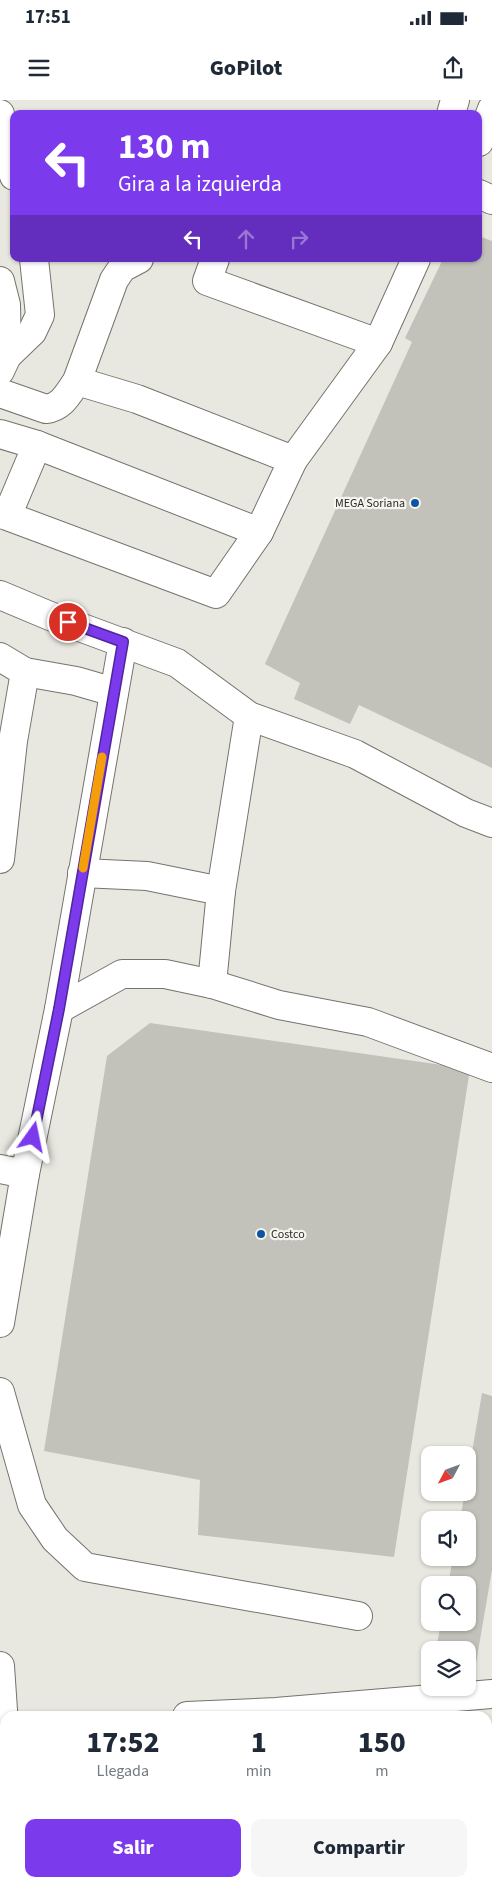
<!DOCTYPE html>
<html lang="es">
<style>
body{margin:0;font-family:"Source Sans 3",sans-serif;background:#f6f6f7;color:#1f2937;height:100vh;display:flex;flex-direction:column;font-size:19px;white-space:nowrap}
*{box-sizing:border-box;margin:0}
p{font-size:16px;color:#747a83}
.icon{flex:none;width:28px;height:28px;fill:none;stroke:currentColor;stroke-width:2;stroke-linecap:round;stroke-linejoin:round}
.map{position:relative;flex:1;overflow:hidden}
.side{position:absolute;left:0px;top:1611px;width:492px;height:176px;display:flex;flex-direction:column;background:#fff;border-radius:15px 15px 0 0;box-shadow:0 1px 4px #0004}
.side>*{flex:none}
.top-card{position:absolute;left:10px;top:10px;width:472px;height:152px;border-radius:10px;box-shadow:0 1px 4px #0004;background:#7c3aed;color:#fff;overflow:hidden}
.needle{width:32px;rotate:229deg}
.buttons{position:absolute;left:421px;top:1346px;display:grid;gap:10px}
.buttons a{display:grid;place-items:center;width:55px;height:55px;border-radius:10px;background:#fff;box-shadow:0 1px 4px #0004;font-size:25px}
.pin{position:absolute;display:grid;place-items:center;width:42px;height:42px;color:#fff;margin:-21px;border:2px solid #fff;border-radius:50%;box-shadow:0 1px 5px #0007}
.me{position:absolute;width:55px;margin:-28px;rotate:12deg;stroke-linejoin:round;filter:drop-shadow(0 0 4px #0008)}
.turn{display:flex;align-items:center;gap:18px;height:105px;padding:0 25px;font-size:22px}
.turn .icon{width:65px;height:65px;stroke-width:2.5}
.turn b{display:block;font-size:35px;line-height:42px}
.lanes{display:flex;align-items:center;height:48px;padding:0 25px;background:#0003;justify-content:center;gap:25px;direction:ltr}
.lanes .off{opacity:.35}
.eta{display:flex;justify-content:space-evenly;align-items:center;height:85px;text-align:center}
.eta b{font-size:30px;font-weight:800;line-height:35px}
.primary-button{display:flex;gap:10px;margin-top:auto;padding:10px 25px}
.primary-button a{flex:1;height:58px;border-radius:10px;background:#7c3aed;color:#fff;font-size:20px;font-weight:800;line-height:58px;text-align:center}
.primary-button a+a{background:#f6f6f7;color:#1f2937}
.status{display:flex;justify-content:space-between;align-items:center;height:35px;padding:0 25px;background:#fff;direction:ltr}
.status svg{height:14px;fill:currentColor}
header{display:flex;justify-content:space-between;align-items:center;height:65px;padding:0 25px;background:#fff;font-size:22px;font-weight:800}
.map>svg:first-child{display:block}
</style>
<div class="status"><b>17:51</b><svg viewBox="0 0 49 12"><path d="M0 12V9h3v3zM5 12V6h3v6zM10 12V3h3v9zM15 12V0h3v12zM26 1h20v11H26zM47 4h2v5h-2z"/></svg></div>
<header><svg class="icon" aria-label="menu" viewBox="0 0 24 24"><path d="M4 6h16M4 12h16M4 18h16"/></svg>GoPilot<svg class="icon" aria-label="share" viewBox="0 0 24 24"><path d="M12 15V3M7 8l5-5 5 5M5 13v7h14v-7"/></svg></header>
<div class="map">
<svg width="492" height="1787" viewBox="0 0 492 1787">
<rect width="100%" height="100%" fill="#e9e8e0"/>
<g fill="#c2c1ba">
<polygon points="479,136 492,141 492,668 359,605 350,624 294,599 300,583 265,564 412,242 405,238 443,159 479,159"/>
<polygon points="150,923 470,969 394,1457 198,1435 200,1380 44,1351 107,956"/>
<polygon points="482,1293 492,1296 492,1470 475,1569 468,1569 468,1550 436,1550 441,1522 468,1522 468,1485 448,1485 453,1458 468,1458 468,1420 460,1420 465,1392 468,1392 468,1376"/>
</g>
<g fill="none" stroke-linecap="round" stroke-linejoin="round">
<g stroke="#74736d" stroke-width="30">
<g id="minor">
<polyline points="0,14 6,48 14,76"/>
<polyline points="451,14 455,0"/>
<polyline points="479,42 492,9"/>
<polyline points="479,94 492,100"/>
<polyline points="215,159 207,181 378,243"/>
<polyline points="0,181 6,205 7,256"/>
<polyline points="0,271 7,256 32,232 40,215 34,159"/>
<polyline points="77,281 114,180 122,168 139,159"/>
<path d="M0,293L46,309C62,307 68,294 77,281L137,299L293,360L259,432L37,345L0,334"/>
<polyline points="37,345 7,416 216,494 259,432"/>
<polyline points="293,360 378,243 416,159"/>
<polyline points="0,495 50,516 177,563 249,616 355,654 466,713 492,723"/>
<polyline points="0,557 25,572 13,641 0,759"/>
<polyline points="25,572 76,581 114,592"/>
<polyline points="82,773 147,776 221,791"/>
<polyline points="212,884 221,791 249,616"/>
<polyline points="59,909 122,874 165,874 212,884 279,905 368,922 492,968"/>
<polyline points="0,1069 25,1074 0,1223"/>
<polyline points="25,1074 59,909 123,542"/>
<polyline points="0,1292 32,1405 55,1439 85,1467 358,1516"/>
<polyline points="0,1566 4,1625"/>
<polyline points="187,1616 276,1612 492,1594"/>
<polyline points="277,1782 277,1787"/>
<polyline points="3,1787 5,1782"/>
<polyline points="442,1787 451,1784 470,1787"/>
</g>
</g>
<use href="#minor" stroke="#fff" stroke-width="28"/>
</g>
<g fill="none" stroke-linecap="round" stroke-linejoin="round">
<g stroke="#51269a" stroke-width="12">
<polyline id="route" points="33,1037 59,909 123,542 68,522"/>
</g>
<use href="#route" stroke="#7c3aed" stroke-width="9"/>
<polyline stroke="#f59e0b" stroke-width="9" points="83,768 102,657"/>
</g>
<g fill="#0e54a4" stroke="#f6f5ee" stroke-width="2">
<circle cx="415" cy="403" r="5"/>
<circle cx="261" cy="1134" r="5"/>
</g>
<g text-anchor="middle" stroke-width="4.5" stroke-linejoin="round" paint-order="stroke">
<g font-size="12" fill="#2b2b28" stroke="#f6f5ee" text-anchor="end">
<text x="405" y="407">MEGA Soriana</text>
<text x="271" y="1138" text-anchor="start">Costco</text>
</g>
</g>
</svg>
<div class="buttons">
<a><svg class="needle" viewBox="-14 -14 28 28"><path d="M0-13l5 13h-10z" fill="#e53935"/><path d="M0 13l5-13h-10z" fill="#747a83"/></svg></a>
<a><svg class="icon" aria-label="sound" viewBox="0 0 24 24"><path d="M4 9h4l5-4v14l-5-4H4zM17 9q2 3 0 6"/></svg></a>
<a><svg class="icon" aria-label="search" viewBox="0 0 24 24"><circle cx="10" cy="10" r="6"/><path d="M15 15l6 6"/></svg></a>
<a><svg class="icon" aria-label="layers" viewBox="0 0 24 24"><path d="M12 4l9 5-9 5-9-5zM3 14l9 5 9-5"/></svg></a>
</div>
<div class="pin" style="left:68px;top:522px;background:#d93025"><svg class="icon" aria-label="arrive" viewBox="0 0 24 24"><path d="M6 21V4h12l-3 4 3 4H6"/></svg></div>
<svg class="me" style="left:33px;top:1037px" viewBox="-20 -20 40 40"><path d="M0-17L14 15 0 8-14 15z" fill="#7c3aed" stroke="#fff" stroke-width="4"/></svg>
<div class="top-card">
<div class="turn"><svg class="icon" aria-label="left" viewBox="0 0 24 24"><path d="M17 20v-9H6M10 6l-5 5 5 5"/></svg><div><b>130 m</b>Gira a la izquierda</div></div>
<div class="lanes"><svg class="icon" aria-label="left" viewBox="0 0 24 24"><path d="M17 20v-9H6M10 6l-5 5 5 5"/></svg><svg class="icon off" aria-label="ahead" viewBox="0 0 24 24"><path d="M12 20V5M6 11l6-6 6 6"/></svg><svg class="icon off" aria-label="right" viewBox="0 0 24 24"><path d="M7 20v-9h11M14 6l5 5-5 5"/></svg></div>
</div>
<section class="side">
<div class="eta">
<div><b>17:52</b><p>Llegada</p></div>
<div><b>1</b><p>min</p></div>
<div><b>150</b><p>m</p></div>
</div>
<div class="primary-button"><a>Salir</a><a>Compartir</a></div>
</section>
</div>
